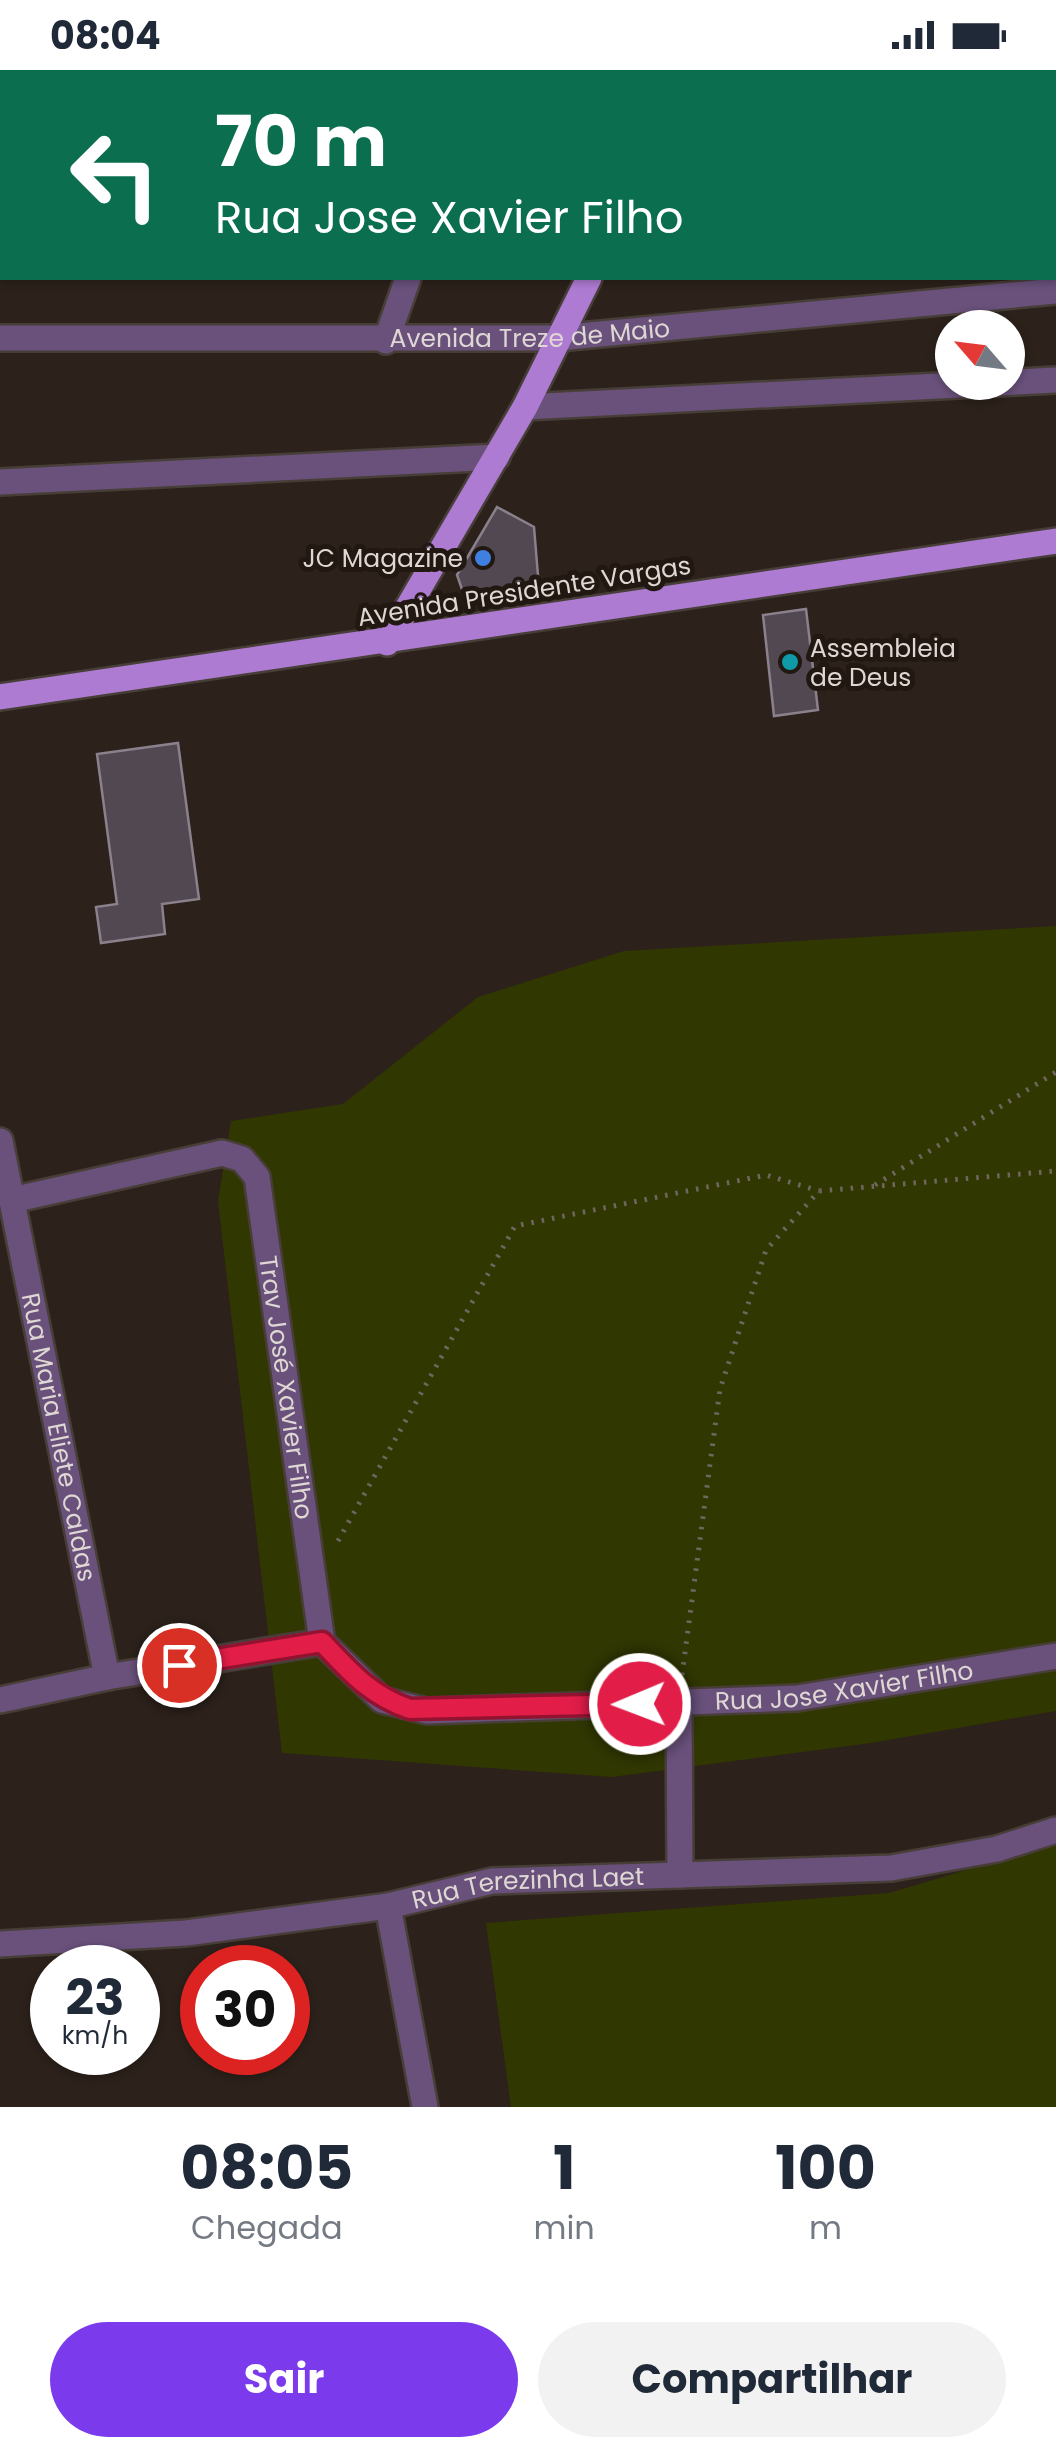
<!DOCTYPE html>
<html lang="pt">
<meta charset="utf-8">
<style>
body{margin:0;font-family:Poppins,sans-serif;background:#f2f2f3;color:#1f2937;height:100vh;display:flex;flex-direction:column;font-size:38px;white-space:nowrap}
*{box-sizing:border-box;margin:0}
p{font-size:32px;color:#747a83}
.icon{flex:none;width:55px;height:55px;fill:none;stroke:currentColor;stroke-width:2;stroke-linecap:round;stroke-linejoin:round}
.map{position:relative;height:2037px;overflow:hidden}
.sheet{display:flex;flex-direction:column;background:#fff;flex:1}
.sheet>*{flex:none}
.top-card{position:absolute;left:0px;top:0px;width:1058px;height:210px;box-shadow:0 2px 8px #0004;background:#0b6e4f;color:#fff;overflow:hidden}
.needle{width:65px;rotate:298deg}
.tools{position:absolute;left:935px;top:240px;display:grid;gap:20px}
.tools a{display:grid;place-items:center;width:90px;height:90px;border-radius:50%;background:#fff;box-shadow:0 2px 8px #0004;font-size:50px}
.speed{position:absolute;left:30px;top:1875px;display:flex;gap:20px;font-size:50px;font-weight:700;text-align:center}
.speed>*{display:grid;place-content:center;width:130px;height:130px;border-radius:50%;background:#fff;box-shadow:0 2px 8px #0004;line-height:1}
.speed small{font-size:25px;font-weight:400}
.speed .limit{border:15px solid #d22;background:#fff;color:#111}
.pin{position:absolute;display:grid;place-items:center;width:85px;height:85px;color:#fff;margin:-42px;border:5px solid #fff;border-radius:50%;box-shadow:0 2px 10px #0007}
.me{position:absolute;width:110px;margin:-55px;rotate:269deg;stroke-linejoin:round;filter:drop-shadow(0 0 8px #0008)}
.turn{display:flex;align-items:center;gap:35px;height:210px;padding:0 50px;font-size:45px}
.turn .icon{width:130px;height:130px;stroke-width:2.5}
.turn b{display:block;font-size:70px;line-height:85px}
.eta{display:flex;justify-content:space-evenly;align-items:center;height:170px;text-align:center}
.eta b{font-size:60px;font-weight:700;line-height:70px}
.primary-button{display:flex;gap:20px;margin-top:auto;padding:20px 50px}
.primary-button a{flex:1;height:115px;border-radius:60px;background:#7c3aed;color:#fff;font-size:40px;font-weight:700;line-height:115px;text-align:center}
.primary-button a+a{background:#f2f2f3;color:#1f2937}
.status{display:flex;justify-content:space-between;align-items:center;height:70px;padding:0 50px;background:#fff;direction:ltr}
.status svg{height:28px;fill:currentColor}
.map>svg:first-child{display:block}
</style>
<div class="status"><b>08:04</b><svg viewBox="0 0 49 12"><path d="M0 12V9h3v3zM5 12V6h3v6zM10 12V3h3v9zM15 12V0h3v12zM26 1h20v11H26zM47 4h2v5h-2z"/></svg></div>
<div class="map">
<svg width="1056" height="2037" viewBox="0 0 1056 2037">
<rect width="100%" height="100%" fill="#2c211b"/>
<polygon fill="#392527" points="0,0 235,0 2,2 2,32"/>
<g fill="#313701">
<polygon points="1056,856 1056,1641 871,1673 612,1707 282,1683 218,1131 231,1051 343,1034 478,927 624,881"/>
<polygon points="1056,1773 1056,2037 511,2037 486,1853 889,1823"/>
</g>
<g fill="#514852" stroke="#8b818c" stroke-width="2.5">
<polygon points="497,437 534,457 539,518 466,531 457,505"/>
<polygon points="806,539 818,640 774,646 763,545"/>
<polygon points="178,673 199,829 162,834 165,864 101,873 96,837 117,834 97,684"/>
</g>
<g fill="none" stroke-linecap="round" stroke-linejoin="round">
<g stroke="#483e38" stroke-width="30">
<g id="minor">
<polyline points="495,2 497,0"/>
<polyline points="1055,36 1056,36"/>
<polyline points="0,62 2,62"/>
<path id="s1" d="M0,268H558L1056,221"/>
<polyline points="386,271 408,208"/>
<polyline points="525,337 1056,310"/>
<polyline points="0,412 497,387"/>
<path id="s2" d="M0,1071L107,1607"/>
<path id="s3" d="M12,1130L222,1083L242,1089L257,1107L322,1572"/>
<path id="s4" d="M322,1572L382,1630L427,1641L797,1628L1056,1586"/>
<polyline points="0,1630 107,1607 322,1572"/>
<polyline points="679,1633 680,1805"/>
<polyline points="388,1836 425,2037"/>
<path id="s5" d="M0,1874L186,1863L388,1836L492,1811L891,1798L997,1779L1056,1760"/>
</g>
</g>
<g stroke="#483e38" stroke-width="30">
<g id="major">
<polyline points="697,2 698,0"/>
<polyline points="387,573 525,337 589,208"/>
<polyline points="0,627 1056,471"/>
</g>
</g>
<g stroke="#6f6660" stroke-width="5" stroke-dasharray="2.5 8" stroke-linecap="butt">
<polyline points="875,1115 1056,1002"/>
<polyline points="338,1471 515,1156 766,1105 819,1121"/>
<polyline points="682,1605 720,1319 766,1180 819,1121 1056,1101"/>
</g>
<use href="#minor" stroke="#69517b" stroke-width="25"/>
<use href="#major" stroke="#ae7bd3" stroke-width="25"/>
</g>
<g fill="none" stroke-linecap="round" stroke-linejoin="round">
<g stroke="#92132f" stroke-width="25">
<path id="route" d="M179,1595L322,1572C350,1602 371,1626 410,1639L640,1634"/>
</g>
<use href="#route" stroke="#e11d48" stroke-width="18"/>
</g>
<circle fill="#3f7fe0" stroke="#221812" stroke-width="4" cx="483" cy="488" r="10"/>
<circle fill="#0f9aa8" stroke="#221812" stroke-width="4" cx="790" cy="592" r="10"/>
<g text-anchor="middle" stroke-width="10" stroke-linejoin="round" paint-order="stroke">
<g font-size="25" fill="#ded7d3" stroke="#221812">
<text dy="9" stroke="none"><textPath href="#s1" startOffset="530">Avenida Treze de Maio</textPath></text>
<text transform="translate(524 521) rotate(-9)" y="9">Avenida Presidente Vargas</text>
<text dy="9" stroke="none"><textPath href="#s3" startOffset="472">Trav José Xavier Filho</textPath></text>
<text dy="9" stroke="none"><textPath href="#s2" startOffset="302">Rua Maria Eliete Caldas</textPath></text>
<text dy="9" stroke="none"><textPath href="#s4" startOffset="548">Rua Jose Xavier Filho</textPath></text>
<text dy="9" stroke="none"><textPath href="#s5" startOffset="532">Rua Terezinha Laet</textPath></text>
</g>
<g font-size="25" fill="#ded7d3" stroke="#221812" text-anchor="end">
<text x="463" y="497">JC Magazine</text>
<text x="810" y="587" text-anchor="start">Assembleia<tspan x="810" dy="29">de Deus</tspan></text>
</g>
</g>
</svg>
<div class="tools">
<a><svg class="needle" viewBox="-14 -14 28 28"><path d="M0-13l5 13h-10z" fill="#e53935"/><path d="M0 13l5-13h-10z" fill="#747a83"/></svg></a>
</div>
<div class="speed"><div>23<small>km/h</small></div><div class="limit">30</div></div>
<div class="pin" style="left:179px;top:1595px;background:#d93025"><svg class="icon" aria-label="arrive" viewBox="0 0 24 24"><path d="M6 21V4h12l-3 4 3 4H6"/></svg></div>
<svg class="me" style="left:640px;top:1634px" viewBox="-20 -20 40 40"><circle r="17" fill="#e11d48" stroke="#fff" stroke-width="3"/><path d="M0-11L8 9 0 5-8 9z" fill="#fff"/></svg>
<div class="top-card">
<div class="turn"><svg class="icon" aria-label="left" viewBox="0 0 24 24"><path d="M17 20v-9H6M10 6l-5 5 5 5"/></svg><div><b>70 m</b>Rua Jose Xavier Filho</div></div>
</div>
</div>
<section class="sheet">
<div class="eta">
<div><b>08:05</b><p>Chegada</p></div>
<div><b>1</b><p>min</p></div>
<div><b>100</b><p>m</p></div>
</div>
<div class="primary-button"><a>Sair</a><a>Compartilhar</a></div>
</section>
